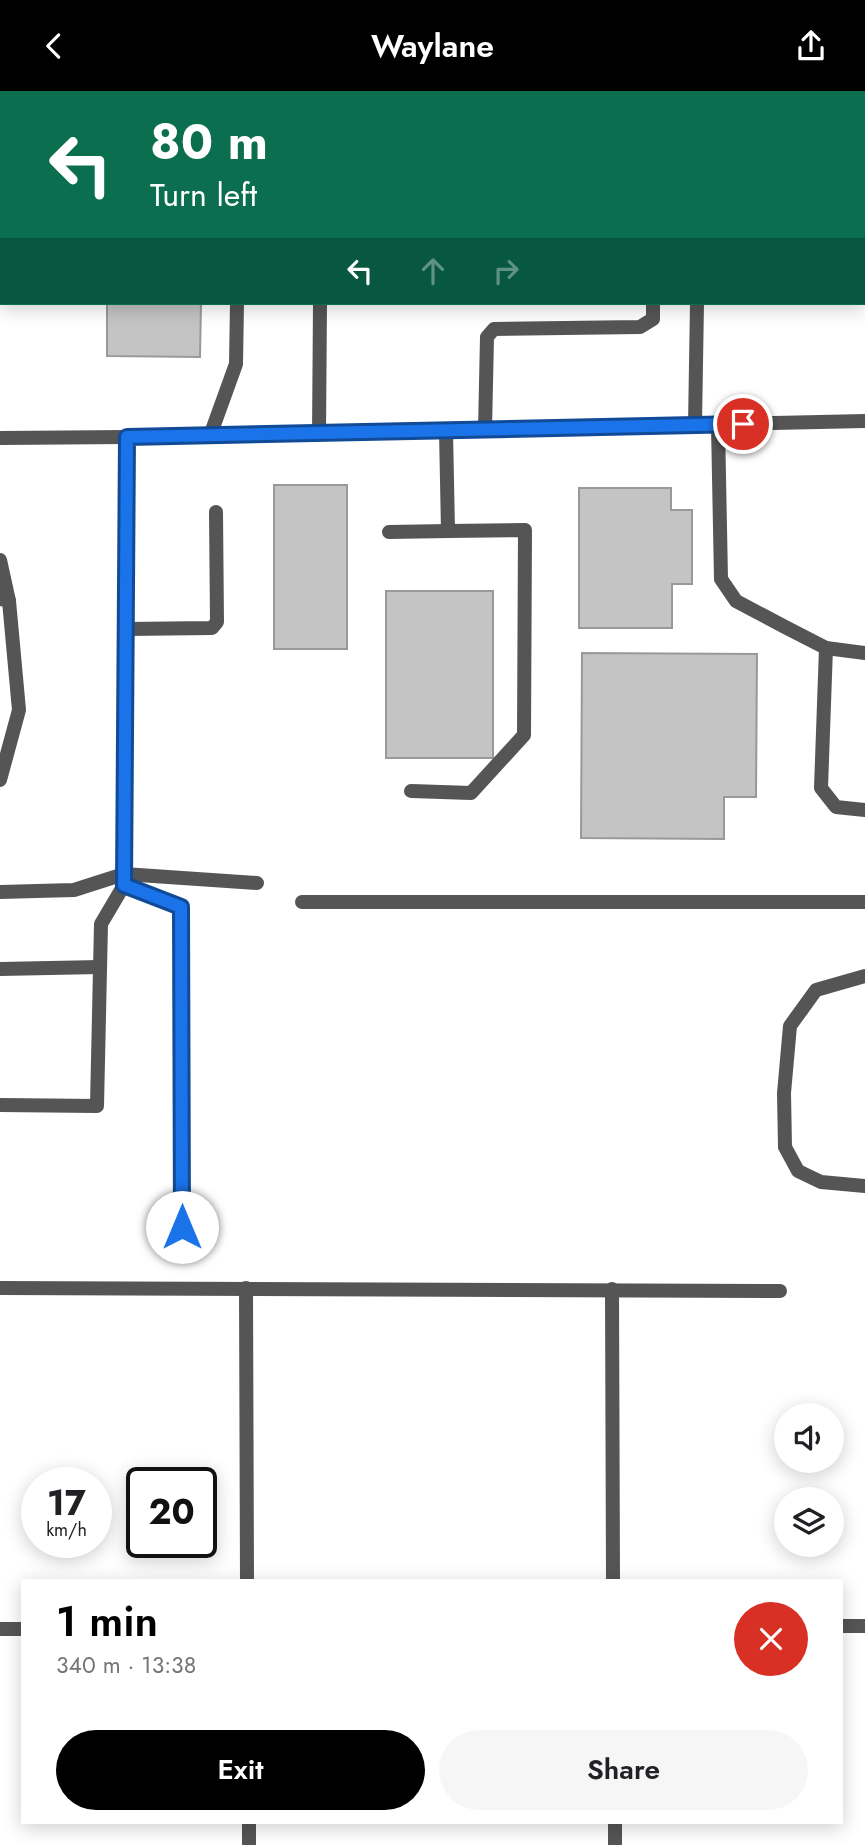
<!DOCTYPE html>
<meta charset="utf-8">
<style>
body{margin:0;font-family:Jost,sans-serif;background:#f6f6f6;color:#202124;height:100vh;display:flex;flex-direction:column;font-size:26px;white-space:nowrap}
*{box-sizing:border-box;margin:0}
p{font-size:23px;color:#757577}
.icon{flex:none;width:38px;height:38px;fill:none;stroke:currentColor;stroke-width:2;stroke-linecap:round;stroke-linejoin:round}
.map{position:relative;flex:1;overflow:hidden}
.side{position:absolute;left:21px;top:1488px;width:822px;height:245px;display:flex;flex-direction:column;background:#fff;border-radius:0px;box-shadow:0 4px 18px #0003}
.side>*{flex:none}
.banner{position:absolute;left:0px;top:0px;width:866px;height:214px;box-shadow:0 4px 18px #0003;background:#0b6e4f;color:#fff;overflow:hidden}
.controls{position:absolute;left:774px;top:1312px;display:grid;gap:14px}
.controls a{display:grid;place-items:center;width:70px;height:70px;border-radius:50%;background:#fff;box-shadow:0 4px 18px #0003;font-size:35px}
.speed{position:absolute;left:21px;top:1376px;display:flex;gap:14px;font-size:35px;font-weight:700;text-align:center}
.speed>*{display:grid;place-content:center;width:91px;height:91px;border-radius:50%;background:#fff;box-shadow:0 4px 18px #0003;line-height:1}
.speed small{font-size:18px;font-weight:400}
.speed .limit{border:4px solid #111;border-radius:10px;background:#fff;color:#111}
.pin{position:absolute;display:grid;place-items:center;width:60px;height:60px;color:#fff;margin:-30px;border:4px solid #fff;border-radius:50%;box-shadow:0 2px 7px #0007}
.me{position:absolute;width:77px;margin:-38px;rotate:0deg;stroke-linejoin:round;filter:drop-shadow(0 0 5px #0008)}
.turn{display:flex;align-items:center;gap:24px;height:147px;padding:0 35px;font-size:32px}
.turn .icon{width:91px;height:91px;stroke-width:2.5}
.turn b{display:block;font-size:49px;line-height:60px}
.lanes{display:flex;align-items:center;height:66px;padding:0 35px;background:#0003;justify-content:center;gap:35px;direction:ltr}
.lanes .off{opacity:.35}
.round{display:grid;place-items:center;flex:none;width:74px;height:74px;border-radius:37px;background:#f6f6f6}
.headline{display:flex;align-items:center;justify-content:space-between;height:119px;padding:0 35px}
h1{font-size:42px;font-weight:600;line-height:52px;color:#000}
.button{display:flex;gap:14px;margin-top:auto;padding:14px 35px}
.button a{flex:1;height:80px;border-radius:42px;background:#000;color:#fff;font-size:28px;font-weight:600;line-height:80px;text-align:center}
.button a+a{background:#f6f6f6;color:#202124}
header{display:flex;justify-content:space-between;align-items:center;height:91px;padding:0 35px;background:#000;color:#fff;font-size:32px;font-weight:600}
.map>svg:first-child{display:block}
</style>
<header><svg class="icon" aria-label="back" viewBox="0 0 24 24"><path d="M15 5l-7 7 7 7"/></svg>Waylane<svg class="icon" aria-label="share" viewBox="0 0 24 24"><path d="M12 15V3M7 8l5-5 5 5M5 13v7h14v-7"/></svg></header>
<div class="map">
<svg width="865" height="1754" viewBox="0 0 865 1754">
<rect width="100%" height="100%" fill="#fff"/>
<g fill="#c4c4c4" stroke="#999" stroke-width="2">
<rect x="108" y="0" width="94" height="2"/>
<polygon points="344,0 448,0 344,2"/>
<rect x="489" y="0" width="96" height="2"/>
<polygon points="808,0 865,0 865,37 864,2"/>
<polygon points="865,71 865,213 812,212 864,212"/>
<polygon points="107,212 201,212 200,266 107,265"/>
<rect x="274" y="394" width="73" height="164"/>
<polygon points="579,397 671,397 671,419 692,419 692,493 672,493 672,537 579,537"/>
<rect x="386" y="500" width="107" height="167"/>
<polygon points="582,562 757,563 756,706 724,706 724,748 581,747"/>
</g>
<g fill="none" stroke-linecap="round" stroke-linejoin="round">
<g stroke="#555" stroke-width="14">
<polyline points="240,2 240,0"/>
<polyline points="325,2 325,0"/>
<polyline points="700,2 700,0"/>
<polyline points="695,334 697,212"/>
<polyline points="718,334 721,488 736,510 787,537 826,557 865,562"/>
<polyline points="485,339 487,246 494,238 640,236 653,228 653,212"/>
<polyline points="319,343 320,212"/>
<polyline points="210,345 236,273 237,212"/>
<polyline points="389,441 448,440"/>
<polyline points="0,469 9,510 1,508"/>
<polyline points="126,538 212,537 217,531 216,421"/>
<polyline points="826,557 821,697 836,716 865,719"/>
<polyline points="0,689 19,619 9,510"/>
<polyline points="411,700 471,702 524,644 525,439 448,440 446,340"/>
<polyline points="0,801 74,799 124,783 257,792"/>
<polyline points="302,811 865,811"/>
<polyline points="0,878 100,876"/>
<polyline points="865,885 816,899 790,935 784,1002 785,1056 798,1080 821,1091 865,1095"/>
<polyline points="0,1014 97,1015 101,833 124,794 181,816 182,1136"/>
<polyline points="0,1197 780,1200"/>
<polyline points="246,1197 247,1489"/>
<polyline points="612,1198 613,1489"/>
<polyline points="842,1535 865,1535"/>
<polyline points="0,1538 23,1538"/>
<polyline points="249,1731 249,1754"/>
<polyline points="615,1731 615,1754"/>
</g>
<g stroke="#555" stroke-width="14">
<polyline points="0,347 127,346 865,330"/>
<polyline points="124,794 127,346"/>
</g>
</g>
<g fill="none" stroke-linecap="round" stroke-linejoin="round">
<g stroke="#114b97" stroke-width="18">
<polyline id="route" points="182,1136 181,816 124,794 127,346 743,333"/>
</g>
<use href="#route" stroke="#1a73e8" stroke-width="12"/>
</g>
</svg>
<div class="controls">
<a><svg class="icon" aria-label="sound" viewBox="0 0 24 24"><path d="M4 9h4l5-4v14l-5-4H4zM17 9q2 3 0 6"/></svg></a>
<a><svg class="icon" aria-label="layers" viewBox="0 0 24 24"><path d="M12 4l9 5-9 5-9-5zM3 14l9 5 9-5"/></svg></a>
</div>
<div class="speed"><div>17<small>km/h</small></div><div class="limit">20</div></div>
<div class="pin" style="left:743px;top:333px;background:#d93025"><svg class="icon" aria-label="arrive" viewBox="0 0 24 24"><path d="M6 21V4h12l-3 4 3 4H6"/></svg></div>
<svg class="me" style="left:182px;top:1136px" viewBox="-20 -20 40 40"><circle r="19" fill="#fff"/><path d="M0-13L10 11 0 6-10 11z" fill="#1a73e8"/></svg>
<div class="banner">
<div class="turn"><svg class="icon" aria-label="left" viewBox="0 0 24 24"><path d="M17 20v-9H6M10 6l-5 5 5 5"/></svg><div><b>80 m</b>Turn left</div></div>
<div class="lanes"><svg class="icon" aria-label="left" viewBox="0 0 24 24"><path d="M17 20v-9H6M10 6l-5 5 5 5"/></svg><svg class="icon off" aria-label="ahead" viewBox="0 0 24 24"><path d="M12 20V5M6 11l6-6 6 6"/></svg><svg class="icon off" aria-label="right" viewBox="0 0 24 24"><path d="M7 20v-9h11M14 6l5 5-5 5"/></svg></div>
</div>
<section class="side">
<div class="headline"><div><h1>1 min</h1><p>340 m · 13:38</p></div><a class="round" style="background:#d93025;color:#fff"><svg class="icon" aria-label="close" viewBox="0 0 24 24"><path d="M6 6l12 12M18 6L6 18"/></svg></a></div>
<div class="button"><a>Exit</a><a>Share</a></div>
</section>
</div>
